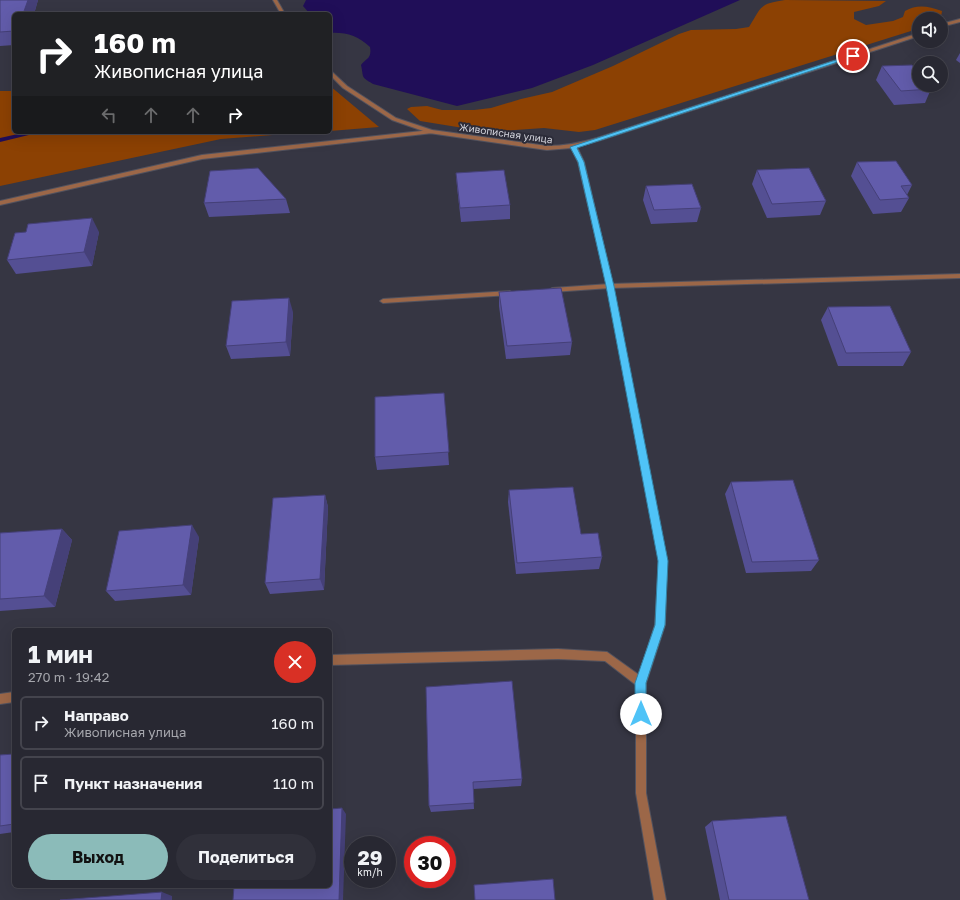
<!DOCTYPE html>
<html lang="ru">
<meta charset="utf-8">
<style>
body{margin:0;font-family:"Golos Text",sans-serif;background:#30303a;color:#f1f3f6;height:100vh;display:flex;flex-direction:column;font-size:15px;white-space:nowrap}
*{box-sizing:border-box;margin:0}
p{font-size:13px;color:#a5a6ac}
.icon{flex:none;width:22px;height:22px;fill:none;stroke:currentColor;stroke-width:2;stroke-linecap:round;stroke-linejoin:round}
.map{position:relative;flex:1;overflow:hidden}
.sheet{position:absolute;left:12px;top:628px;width:320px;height:260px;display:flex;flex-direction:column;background:#282832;border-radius:6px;box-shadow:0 4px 16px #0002,0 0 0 1px #44444d}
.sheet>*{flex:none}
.guide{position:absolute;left:12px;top:12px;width:320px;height:122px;border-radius:6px;box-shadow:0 4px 16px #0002,0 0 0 1px #44444d;background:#202124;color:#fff;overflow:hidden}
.controls{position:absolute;left:912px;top:12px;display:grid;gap:8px}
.controls a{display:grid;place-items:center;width:36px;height:36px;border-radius:50%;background:#282832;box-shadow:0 4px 16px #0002,0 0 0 1px #44444d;font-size:20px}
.speed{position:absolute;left:344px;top:836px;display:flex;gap:8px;font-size:20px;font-weight:700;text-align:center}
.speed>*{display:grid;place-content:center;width:52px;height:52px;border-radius:50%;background:#282832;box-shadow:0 4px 16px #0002,0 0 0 1px #44444d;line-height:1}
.speed small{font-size:10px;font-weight:400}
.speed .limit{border:6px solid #d22;background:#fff;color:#111}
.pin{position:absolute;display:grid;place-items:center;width:34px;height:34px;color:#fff;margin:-17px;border:2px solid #fff;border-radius:50%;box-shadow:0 1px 4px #0007}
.me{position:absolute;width:44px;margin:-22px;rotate:0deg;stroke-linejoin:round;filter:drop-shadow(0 0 3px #0008)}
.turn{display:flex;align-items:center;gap:14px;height:84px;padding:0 16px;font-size:18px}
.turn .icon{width:52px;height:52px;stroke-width:2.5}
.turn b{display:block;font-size:28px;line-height:34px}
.lanes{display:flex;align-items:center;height:38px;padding:0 16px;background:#0003;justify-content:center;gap:20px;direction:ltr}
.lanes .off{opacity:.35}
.round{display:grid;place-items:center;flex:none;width:42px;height:42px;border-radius:21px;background:#30303a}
.overview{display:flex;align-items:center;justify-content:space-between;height:68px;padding:0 16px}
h1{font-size:24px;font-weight:700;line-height:30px}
.action{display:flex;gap:8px;margin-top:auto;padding:8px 16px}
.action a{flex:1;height:46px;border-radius:24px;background:#8bbbb9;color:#111;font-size:16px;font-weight:700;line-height:46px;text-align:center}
.action a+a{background:#30303a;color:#f1f3f6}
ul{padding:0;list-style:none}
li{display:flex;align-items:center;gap:12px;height:54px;margin:0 8px 6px;padding:0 8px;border:2px solid #44444d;border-radius:6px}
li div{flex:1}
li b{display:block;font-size:15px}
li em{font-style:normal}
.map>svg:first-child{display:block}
</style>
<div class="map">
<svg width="960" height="900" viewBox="0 0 960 900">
<rect width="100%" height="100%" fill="#363643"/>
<g fill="#8c4103">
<path d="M785,0L886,1L879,6L854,12V19L866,25L893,21L903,17L905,11C917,4 928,6 942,11L941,17L938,19H919V28L911,31L595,130L579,132L544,128L488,132L420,121L407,109L411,107L427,106L442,110H474L491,108L521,99L552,92L613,66L679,34L691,30L736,29L749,27C762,6 759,4 785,0Z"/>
<polygon points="330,86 379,127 330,131"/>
<polygon points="0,91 14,91 14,132 310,132 221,139 0,186"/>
</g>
<path fill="#200e58" d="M306,0H740L593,65L532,88L457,106L373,84C360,76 364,78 361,65C366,58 372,59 370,47C358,36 346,32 330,33V14H310L303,6Z"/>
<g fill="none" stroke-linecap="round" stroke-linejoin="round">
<polygon fill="#200e58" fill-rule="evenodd" points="27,132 41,132 0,142 0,138"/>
<g stroke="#52525e" stroke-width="2">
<g id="lane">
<polygon points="431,130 433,131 433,133 202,159 0,205 0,201 202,155"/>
<polygon points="960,274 960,278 610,288 552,292 549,290 552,288 610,284"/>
<polygon points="510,291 513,293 510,295 383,303 380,301 383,299"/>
</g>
</g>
<g stroke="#52525e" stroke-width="2">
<g id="street">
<polygon points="273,0 277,0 285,14 281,14"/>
<polygon points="960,19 960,22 941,27 941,24"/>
<path d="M919,33V36L601,140L577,147L584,162L613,286L667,561L665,625L646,683V793L666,900H654L636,793V685L605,661L558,659L330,665V655L558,649L607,652L639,675L655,625L659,561L607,286L578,162L571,148L547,150L429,133L392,120L343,88L330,75V70L347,86L396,118L432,130L547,146C564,146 580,143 597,138Z"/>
<polygon points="14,692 14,702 0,704 0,694"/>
</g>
</g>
<use href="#lane" fill="#9c6748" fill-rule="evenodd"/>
<use href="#street" fill="#9c6748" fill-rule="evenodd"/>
</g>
<g fill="#544f93">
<polygon points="0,0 38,0 34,14 14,14 14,45 0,46"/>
<polygon points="960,53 960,63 956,60"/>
<polygon points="882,66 931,89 925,103 894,105 876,80"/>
<polygon points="857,162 912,185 907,195 909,198 901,212 873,214 851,176"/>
<polygon points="757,170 826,201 820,215 767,218 752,184"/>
<polygon points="456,173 510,205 510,219 461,222 457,187"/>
<polygon points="646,186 701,208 697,222 651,224 643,200"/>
<polygon points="286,199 290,213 209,217 204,203"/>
<polygon points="26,232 99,232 92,266 16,274 7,260"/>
<polygon points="499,292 572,342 570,355 506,359 499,306"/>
<polygon points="828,307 911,352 903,366 838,366 821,320"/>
<polygon points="293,312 290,356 231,359 226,346"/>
<polygon points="444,393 449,465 377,470 375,457"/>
<polygon points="731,482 819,560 811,571 746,573 725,494"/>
<polygon points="509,490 581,534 602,557 599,569 516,574 508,502"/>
<polygon points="325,495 328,507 324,590 270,594 265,583"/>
<polygon points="62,529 72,540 55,607 0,611 0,533"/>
<polygon points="199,537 191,595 115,601 106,591"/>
<polygon points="426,687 522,779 521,786 473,789 474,809 431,812 429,806"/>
<polygon points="14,754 14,832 0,834 0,755"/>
<polygon points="712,821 809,900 720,900 705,827"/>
</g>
<g fill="#454078">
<polygon points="28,0 38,0 34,14 23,14"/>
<polygon points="92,218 99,232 92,266 84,252"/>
<polygon points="289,298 293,312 290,356 286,342"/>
<polygon points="325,495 328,507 324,590 320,579"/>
<polygon points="192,525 199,537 191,595 183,585"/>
<polygon points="62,529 72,540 55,607 44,596"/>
<polygon points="342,808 346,814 343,900 339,900"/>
<polygon points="162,892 172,896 172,900 161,900"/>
</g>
<g fill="#625cab" stroke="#454078">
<polygon points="0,0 28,0 23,14 14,14 14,31 0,32"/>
<polygon points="912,65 919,74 919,85 928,85 931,89 901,91 882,66"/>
<polygon points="896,161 912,185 901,186 909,198 880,200 857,162"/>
<polygon points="258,168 286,199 204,203 210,171"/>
<polygon points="809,168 826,201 772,204 757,170"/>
<polygon points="504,170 510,205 460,208 456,173"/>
<polygon points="692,184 701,208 654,210 646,186"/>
<polygon points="92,218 84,252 7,260 15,233 26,232 28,224"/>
<polygon points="561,288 572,342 507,346 499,292"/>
<polygon points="289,298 286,342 226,346 232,301"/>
<polygon points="890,306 911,352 846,353 828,307"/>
<polygon points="444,393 449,452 375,457 375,397"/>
<polygon points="793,480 819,560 752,562 731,482"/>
<polygon points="573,487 581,534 598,533 602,557 517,563 509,490"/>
<polygon points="325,495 320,579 265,583 273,498"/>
<polygon points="192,525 183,585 106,591 119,531"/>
<polygon points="62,529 44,596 0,599 0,533"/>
<polygon points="512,681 522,779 473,782 474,803 429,806 426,687"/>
<polygon points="14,754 14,824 0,826 0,755"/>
<polygon points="342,808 339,900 233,900 234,886 330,886 330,809"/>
<polygon points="786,816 809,900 729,900 712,821"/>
<polygon points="553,879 555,900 475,900 474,885"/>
<polygon points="162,892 161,900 60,900"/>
</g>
<polygon fill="#4fc3f7" stroke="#337fa1" points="851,55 856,56 577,148 584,162 614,286 668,561 665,625 646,683 646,714 645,719 641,720 637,719 635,714 635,683 655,625 658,561 606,286 578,162 570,147"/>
<g text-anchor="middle" stroke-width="4" stroke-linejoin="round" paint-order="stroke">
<g font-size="10" fill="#d1d2da" stroke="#2c2c39">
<text transform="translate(506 133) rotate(8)" y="4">Живописная улица</text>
</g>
</g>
</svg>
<div class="controls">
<a><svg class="icon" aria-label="sound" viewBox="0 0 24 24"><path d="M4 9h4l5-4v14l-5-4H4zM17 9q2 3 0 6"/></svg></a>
<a><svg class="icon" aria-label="search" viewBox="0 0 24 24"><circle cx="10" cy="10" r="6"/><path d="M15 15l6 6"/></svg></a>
</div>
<div class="speed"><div>29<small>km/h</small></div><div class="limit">30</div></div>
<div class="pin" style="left:853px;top:56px;background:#d93025"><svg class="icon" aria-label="arrive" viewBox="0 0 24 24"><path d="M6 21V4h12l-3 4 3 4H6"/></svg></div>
<svg class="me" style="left:641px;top:714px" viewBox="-20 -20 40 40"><circle r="19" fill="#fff"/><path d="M0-13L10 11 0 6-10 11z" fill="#4fc3f7"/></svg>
<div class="guide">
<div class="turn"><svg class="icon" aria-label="right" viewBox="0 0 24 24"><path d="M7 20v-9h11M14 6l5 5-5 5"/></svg><div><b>160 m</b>Живописная улица</div></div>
<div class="lanes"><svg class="icon off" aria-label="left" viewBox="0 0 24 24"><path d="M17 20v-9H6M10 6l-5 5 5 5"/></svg><svg class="icon off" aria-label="ahead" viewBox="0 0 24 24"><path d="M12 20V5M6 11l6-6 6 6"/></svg><svg class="icon off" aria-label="ahead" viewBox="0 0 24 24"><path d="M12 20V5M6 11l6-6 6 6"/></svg><svg class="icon" aria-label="right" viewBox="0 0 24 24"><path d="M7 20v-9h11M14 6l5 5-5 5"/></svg></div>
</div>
<section class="sheet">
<div class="overview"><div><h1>1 мин</h1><p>270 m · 19:42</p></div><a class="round" style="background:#d93025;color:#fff"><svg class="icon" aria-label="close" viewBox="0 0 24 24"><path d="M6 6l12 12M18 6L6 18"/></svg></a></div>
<ul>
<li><svg class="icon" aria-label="right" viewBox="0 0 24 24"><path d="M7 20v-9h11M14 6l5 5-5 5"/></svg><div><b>Направо</b><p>Живописная улица</p></div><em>160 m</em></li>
<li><svg class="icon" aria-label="arrive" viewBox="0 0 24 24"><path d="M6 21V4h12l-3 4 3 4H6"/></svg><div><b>Пункт назначения</b></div><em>110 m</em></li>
</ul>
<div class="action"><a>Выход</a><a>Поделиться</a></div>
</section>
</div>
